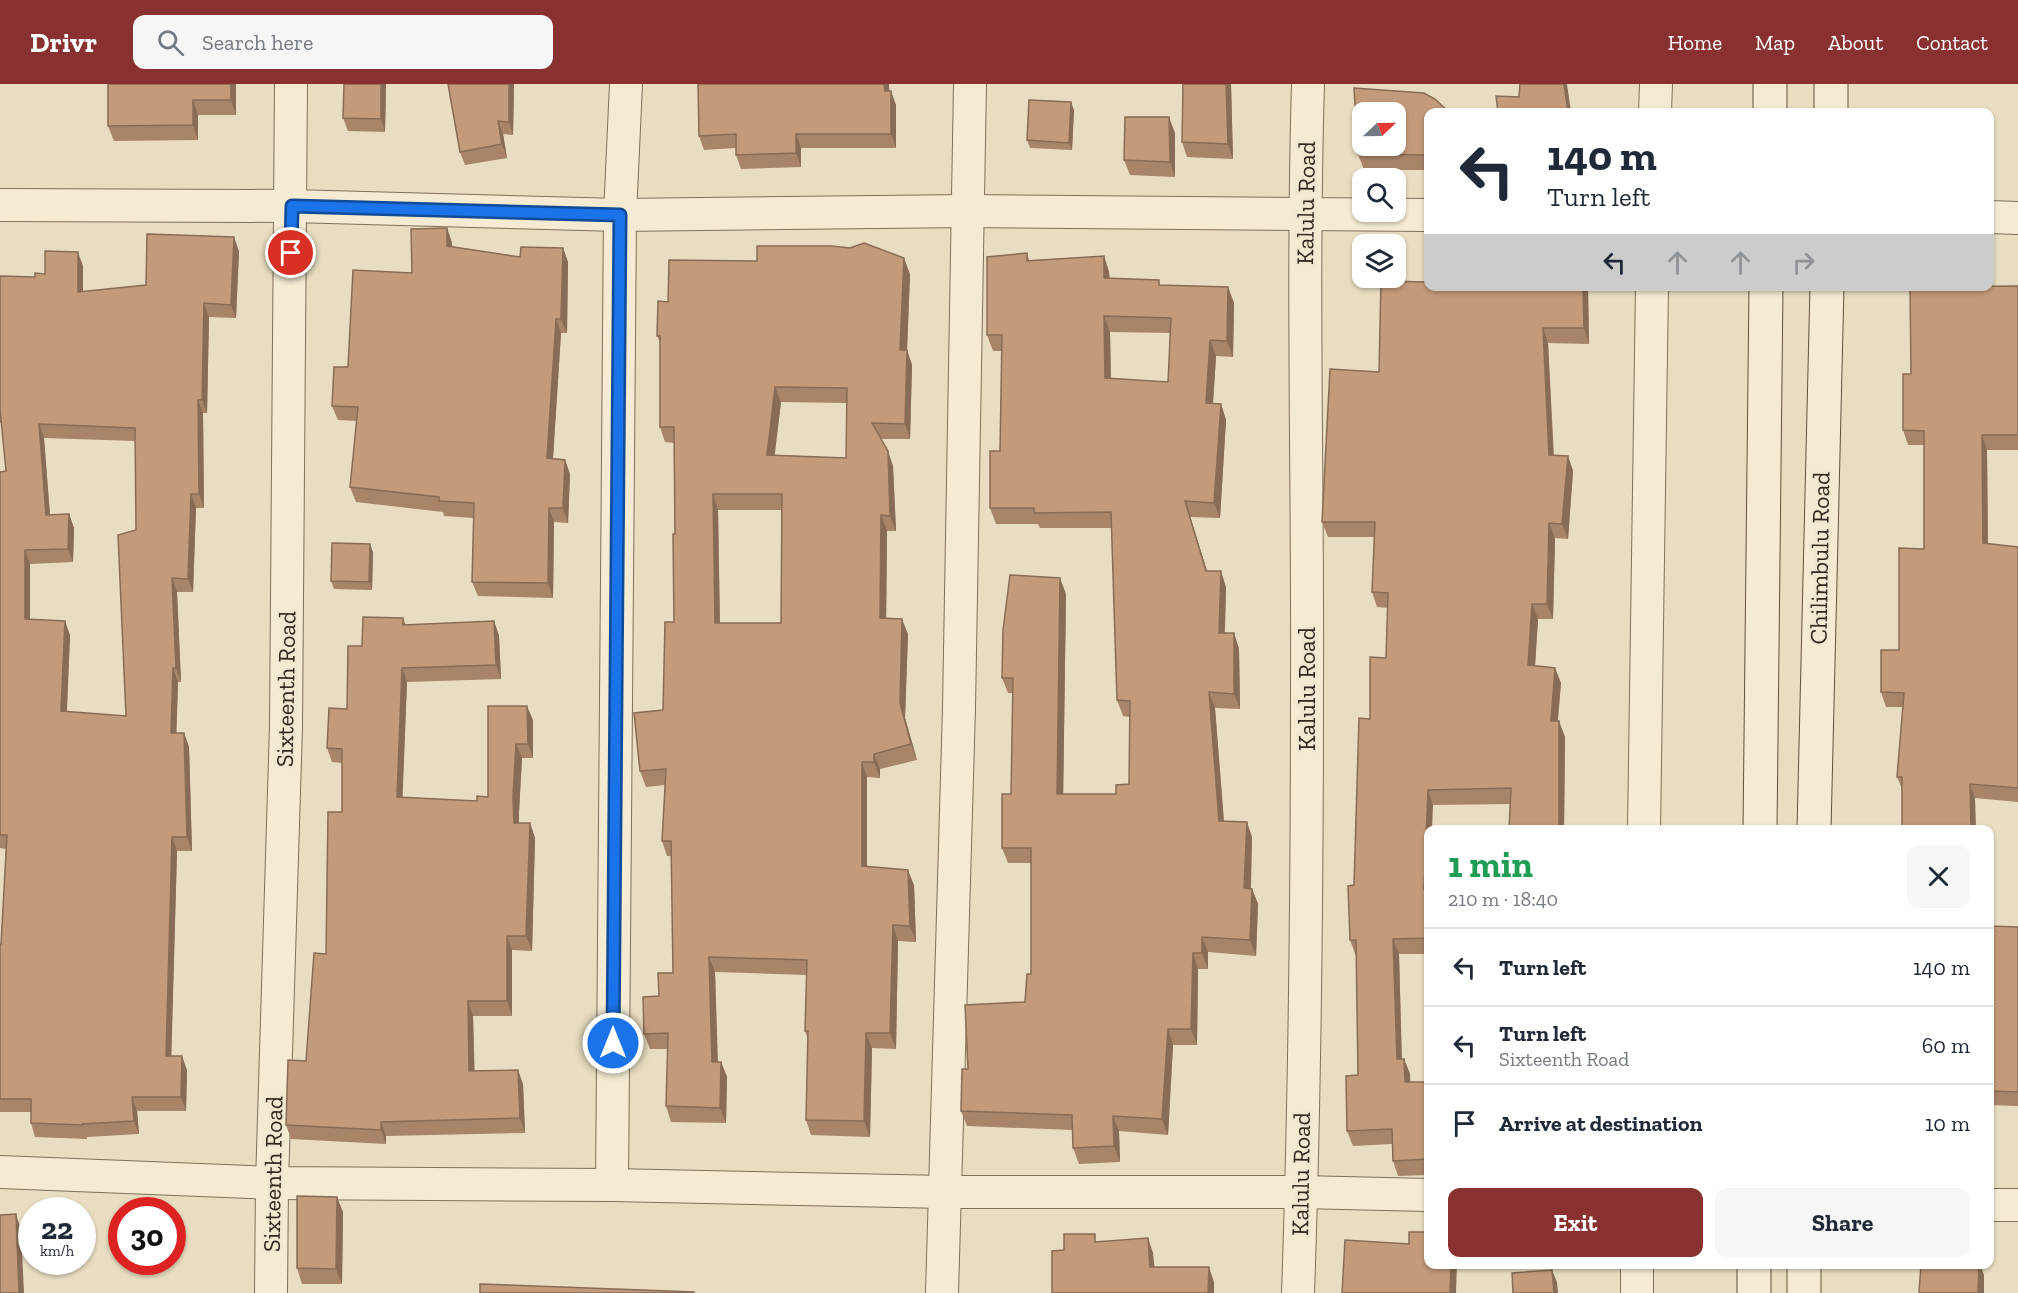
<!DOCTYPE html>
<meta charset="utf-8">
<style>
body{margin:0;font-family:"Zilla Slab",serif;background:#f6f6f7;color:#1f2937;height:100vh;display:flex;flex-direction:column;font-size:22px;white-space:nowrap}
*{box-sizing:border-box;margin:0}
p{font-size:20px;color:#747a83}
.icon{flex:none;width:33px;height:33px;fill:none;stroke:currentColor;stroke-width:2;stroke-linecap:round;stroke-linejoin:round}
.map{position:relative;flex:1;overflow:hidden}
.details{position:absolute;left:1424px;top:741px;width:570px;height:444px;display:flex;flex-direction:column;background:#fff;border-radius:12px;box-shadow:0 2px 4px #0004}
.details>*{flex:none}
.hud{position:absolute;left:1424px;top:24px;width:570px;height:183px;border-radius:12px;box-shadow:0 2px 4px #0004;background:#fff;color:#1f2937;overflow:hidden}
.needle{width:39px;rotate:68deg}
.buttons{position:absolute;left:1352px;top:18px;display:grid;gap:12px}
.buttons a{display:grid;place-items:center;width:54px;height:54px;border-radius:12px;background:#fff;box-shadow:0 2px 4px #0004;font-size:30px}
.speed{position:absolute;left:18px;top:1113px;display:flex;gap:12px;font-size:30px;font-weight:700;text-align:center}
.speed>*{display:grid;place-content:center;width:78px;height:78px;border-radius:50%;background:#fff;box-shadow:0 2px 4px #0004;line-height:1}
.speed small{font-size:15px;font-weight:400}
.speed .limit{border:9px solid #d22;background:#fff;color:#111}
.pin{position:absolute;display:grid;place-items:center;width:51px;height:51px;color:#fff;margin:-26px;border:3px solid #fff;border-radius:50%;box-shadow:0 2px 6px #0007}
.me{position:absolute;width:66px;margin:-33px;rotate:0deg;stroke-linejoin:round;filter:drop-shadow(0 0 4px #0008)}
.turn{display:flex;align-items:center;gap:21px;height:126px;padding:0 24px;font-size:27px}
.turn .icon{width:78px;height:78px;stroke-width:2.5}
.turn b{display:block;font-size:42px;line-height:51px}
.lanes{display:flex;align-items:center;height:57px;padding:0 24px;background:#0003;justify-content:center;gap:30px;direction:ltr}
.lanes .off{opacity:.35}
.round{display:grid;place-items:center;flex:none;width:63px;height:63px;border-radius:12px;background:#f6f6f7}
.summary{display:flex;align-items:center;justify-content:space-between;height:102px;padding:0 24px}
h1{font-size:36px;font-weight:700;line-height:45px;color:#1e9e55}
.primary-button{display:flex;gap:12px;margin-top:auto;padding:12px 24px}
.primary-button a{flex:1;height:69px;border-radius:12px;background:#893130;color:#fff;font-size:24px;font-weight:700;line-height:69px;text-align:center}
.primary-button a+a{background:#f6f6f7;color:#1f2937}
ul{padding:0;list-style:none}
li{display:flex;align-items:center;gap:18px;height:78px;padding:0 24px;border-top:2px solid #e0e1e3}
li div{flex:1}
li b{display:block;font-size:22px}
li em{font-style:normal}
header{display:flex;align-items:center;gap:36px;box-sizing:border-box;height:84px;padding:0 30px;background:#893130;color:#fff}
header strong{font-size:28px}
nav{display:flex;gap:33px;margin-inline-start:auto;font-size:21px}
.search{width:420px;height:54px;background:#f6f6f7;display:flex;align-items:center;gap:15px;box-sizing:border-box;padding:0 21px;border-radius:12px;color:#747a83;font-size:22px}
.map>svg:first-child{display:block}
</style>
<header>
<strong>Drivr</strong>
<div class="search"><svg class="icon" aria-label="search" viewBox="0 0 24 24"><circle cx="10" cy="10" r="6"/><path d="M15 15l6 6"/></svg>Search here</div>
<nav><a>Home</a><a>Map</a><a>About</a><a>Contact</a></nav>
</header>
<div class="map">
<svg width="2018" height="1209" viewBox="0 0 2018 1209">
<rect width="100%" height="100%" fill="#e8ddc0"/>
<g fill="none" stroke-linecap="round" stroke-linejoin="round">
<g stroke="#806f5a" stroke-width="34">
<g id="street">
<polyline points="1655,28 1656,0"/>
<polyline points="0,121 292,122 620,131 968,127 1428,131"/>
<polyline points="1989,133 2018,134"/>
<polyline points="1644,746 1652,202"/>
<polyline points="0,1088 272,1099 612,1101 946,1108 1301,1108 1428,1111"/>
<polyline points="612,1101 620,131 626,0"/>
<polyline points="1989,1121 2018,1121"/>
<polyline points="271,1209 272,1099 286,642 291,0"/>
<polyline points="942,1209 959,624 970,0"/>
<path d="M1298,1209C1305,1007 1307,804 1307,601C1308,401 1302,201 1308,0"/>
<polyline points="1637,1209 1637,1180"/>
</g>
</g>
<g stroke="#62503d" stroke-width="35">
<g id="secondary">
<polyline points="1770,28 1770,0"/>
<polyline points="1831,28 1831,0"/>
<polyline points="1760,746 1766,202"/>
<polyline points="1814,746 1827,202"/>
<polyline points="1754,1209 1754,1180"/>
<polyline points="1804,1209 1804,1180"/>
</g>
</g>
<use href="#street" stroke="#f4ebd2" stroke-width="32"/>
<use href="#secondary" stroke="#f4ebd2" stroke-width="33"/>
</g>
<g fill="#a88469" fill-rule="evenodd">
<polygon points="236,0 236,31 198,31 198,56 114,57 108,42"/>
<polygon points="386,0 385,48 348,47 343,34"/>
<polygon points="514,0 513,51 503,50 507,74 465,81 460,68"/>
<polygon points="698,0 889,0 889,7 896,21 896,64 801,64 801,83 741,85 736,71 736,64 704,66 699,52"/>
<polygon points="1231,0 1233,75 1187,73 1182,58"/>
<polygon points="1074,26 1072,66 1030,64 1027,56"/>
<polygon points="1428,28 1428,86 1364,86 1358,70"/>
<polygon points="1175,49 1175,93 1130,91 1124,76"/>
<polygon points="447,144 452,159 452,163 520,173 563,164 568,178 567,249 561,249 553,375 565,376 570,390 568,439 554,438 553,514 478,512 472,498 474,434 444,432 443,428 356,418 350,403 357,337 338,336 332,322 348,283 412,189"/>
<path d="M239,167L236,234L209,233L207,329H203L204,424H196L193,508H177L181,598H178L176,649H184L189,663L192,767H177L171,972L187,986L186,1027H137L139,1050L87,1053V1055L35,1053L31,1039V1028H0V860H1L6,765L0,764V388L6,387L2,339H0V192L35,193L83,182V208L146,201ZM44,354L135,357L136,446L126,632L67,628L70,551L30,535V480L73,478L74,444L69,430L50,431Z"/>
<path d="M1027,169L1029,176L1104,172L1109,188L1110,195L1161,201L1228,203L1234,219L1233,273L1216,272L1213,319L1221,320L1226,336L1220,434L1190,433L1207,487L1226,503L1225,549H1234L1239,565L1240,625L1215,624L1224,737L1252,753L1251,805H1252L1258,820L1256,872L1208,868V885H1198L1197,961H1173L1168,1051L1119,1047L1120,1078L1079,1080L1073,1064V1046L967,1042L961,1027L968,985L1025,918L1031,890V779H1008L1002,764L1011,710L1013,609H1008L1002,594L1066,510L1063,710H1116L1129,700L1130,633L1123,632L1117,616L1112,444H1040L1038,440H996L990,424L1000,367L1002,267H993L987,251ZM1110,248L1171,249L1168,298L1111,294Z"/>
<path d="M910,190L907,266L912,281L910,355H881L893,382L896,447H887L886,534L908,550L905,634L917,676L880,685V694L867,693V783L914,801L916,858L898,857L896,965L872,964L870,1053L811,1051L806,1036L808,955L805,947L807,891L715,888L718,978H721L727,993L726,1039L671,1038L666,1022L668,965H650L644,950L659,912L673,889L672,772H667L662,757L665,701L646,703L640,687L663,626L674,538L675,450L674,359L665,358L660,343V258L657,252L668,218ZM781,318L847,319L846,374L774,371ZM718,426H781V539H720Z"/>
<polygon points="2018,202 2018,366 1987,366 1988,460 2018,463 2018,718 1975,714 1902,705 1897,693 1903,623 1886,623 1881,608 1899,566 1924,465 1924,361 1908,361 1903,346 1911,290"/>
<polygon points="1588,204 1589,260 1548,259 1554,371 1568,372 1573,387 1568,455 1555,454 1553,535 1538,535 1535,582 1561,599 1558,637 1565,653 1564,746 1509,746 1510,720 1433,721 1428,746 1428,870 1399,870 1402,975 1404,975 1410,990 1410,998 1427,998 1428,999 1428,1091 1398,1092 1393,1077 1392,1060 1353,1062 1347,1047 1358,991 1356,872 1350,856 1354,801 1370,635 1386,574 1388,524 1377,523 1372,508 1374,453 1328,453 1322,438 1379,288"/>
<polygon points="373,468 372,506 334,505 331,497"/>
<polygon points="403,534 406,541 494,537 499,552 501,595 407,598 402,713 477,717 488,713 488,622 533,636 533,674 522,674 519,728 519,739 530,739 535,754 532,867 512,866 512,932 473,932 474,987 523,1000 525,1049 386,1052 386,1060 291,1055 286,1041 306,977 326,870 342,728 342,679 332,678 327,664 347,625 362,562"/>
<polygon points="1989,842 2018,843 2018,1022 1989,1021"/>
<polygon points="343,1128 342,1200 302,1200 297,1184"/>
</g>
<g fill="#886c55">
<polygon points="231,0 236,0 236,31 231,16"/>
<polygon points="381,0 386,0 385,48 381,35"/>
<polygon points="509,0 514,0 513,51 509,38"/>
<polygon points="884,0 889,0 890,21 885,7"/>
<polygon points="1226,0 1231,0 1233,75 1228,60"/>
<polygon points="1564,0 1567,0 1571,28 1568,28"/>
<polygon points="891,7 896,21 896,64 891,50"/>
<polygon points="193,16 198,31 198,56 193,41"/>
<polygon points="1071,18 1074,26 1072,66 1069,59"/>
<polygon points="1169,33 1175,49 1175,93 1170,78"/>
<polygon points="498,37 503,50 507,74 502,60"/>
<polygon points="796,50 801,64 801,83 796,69"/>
<polygon points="447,144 452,159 453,176 447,162"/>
<polygon points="234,153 239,167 236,234 231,221"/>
<polygon points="563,164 568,178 567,249 561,235"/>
<polygon points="78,168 83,182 83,222 78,208"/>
<polygon points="1104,172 1109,188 1110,210 1104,194"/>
<polygon points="904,174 910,190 907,266 912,281 910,355 905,340 900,266"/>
<polygon points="1583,202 1588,202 1588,204 1589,260 1584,244"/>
<polygon points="1228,203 1234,219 1233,273 1227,257"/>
<polygon points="204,219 209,233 207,329 202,316"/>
<polygon points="1104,232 1110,248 1111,310 1105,294"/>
<polygon points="556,235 561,249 552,389 547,374"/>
<polygon points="1543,244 1548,259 1554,386 1549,371"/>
<polygon points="1210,256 1216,272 1212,335 1206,319"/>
<polygon points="775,303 781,318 773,386 767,371"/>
<polygon points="198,316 203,329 204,424 199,410"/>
<polygon points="1221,320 1226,336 1220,434 1214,419"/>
<polygon points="39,340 44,354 51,445 46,431"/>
<polygon points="1982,351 1987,366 1988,474 1983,459"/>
<polygon points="888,367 893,382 896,447 890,432"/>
<polygon points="1568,372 1573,387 1568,455 1562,440"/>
<polygon points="565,376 570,390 568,439 563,424"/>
<polygon points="191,410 196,424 193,508 188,495"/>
<polygon points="713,410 718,426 720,554 715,539"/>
<polygon points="1185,417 1190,433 1212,503 1206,487"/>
<polygon points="549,424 554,438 553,514 548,499"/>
<polygon points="69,430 74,444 73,478 68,465"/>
<polygon points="881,431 887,447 886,550 880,534"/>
<polygon points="1549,439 1555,454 1553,535 1547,520"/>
<polygon points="370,460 373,468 372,506 369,498"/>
<polygon points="25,466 30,480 30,548 25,535"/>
<polygon points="1221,487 1226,503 1224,565 1219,549"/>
<polygon points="172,494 177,508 181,598 176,584"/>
<polygon points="1060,494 1066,510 1063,726 1057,710"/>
<polygon points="1532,520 1538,535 1534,597 1528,581"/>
<polygon points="902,535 908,550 905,634 917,676 911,660 900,619"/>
<polygon points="65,537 70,551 66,641 61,627"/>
<polygon points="494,537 499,552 501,595 496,581"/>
<polygon points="1234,549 1239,565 1240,625 1234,610"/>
<polygon points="173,584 178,598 176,663 171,649"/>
<polygon points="402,584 407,598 402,728 397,713"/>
<polygon points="1555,584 1561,599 1556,652 1551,637"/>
<polygon points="1209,608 1215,624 1225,753 1219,737"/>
<polygon points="527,622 533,636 533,674 528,660"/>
<polygon points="1559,637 1565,653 1564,746 1559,746"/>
<polygon points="184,649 189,663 192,767 187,753"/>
<polygon points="516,660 522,674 519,728 519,753 514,739 513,713"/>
<polygon points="874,670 880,685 880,694 874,678"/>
<polygon points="862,678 867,693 867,798 862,782"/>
<polygon points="1970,700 1975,714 1976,746 1971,746"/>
<polygon points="1428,706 1433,721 1432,746 1428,746 1428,815 1424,805"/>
<polygon points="1247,738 1252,753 1250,820 1244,804"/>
<polygon points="530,739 535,754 532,867 526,852"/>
<polygon points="172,753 177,767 171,985 166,972"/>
<polygon points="908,786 914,801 916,858 910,842"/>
<polygon points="1252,805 1258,820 1256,872 1250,856"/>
<polygon points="893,841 898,857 896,965 890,949"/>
<polygon points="507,852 512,866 512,932 507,917"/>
<polygon points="1202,853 1208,868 1208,885 1202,869"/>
<polygon points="1393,855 1399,870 1402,990 1397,975"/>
<polygon points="1193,869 1198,885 1197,961 1191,945"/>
<polygon points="709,873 715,888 718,993 712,978"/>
<polygon points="468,917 473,932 475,1001 469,987"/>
<polygon points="1168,945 1173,961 1168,1051 1162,1035"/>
<polygon points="866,949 872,964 870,1053 864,1037"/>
<polygon points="182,972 187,986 186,1027 181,1013"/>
<polygon points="1404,975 1410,990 1411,1014 1405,998"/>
<polygon points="721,978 727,993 726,1039 720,1024"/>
<polygon points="518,986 523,1000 525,1049 520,1034"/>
<polygon points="132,1013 137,1027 139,1050 134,1037"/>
<polygon points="1113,1032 1119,1047 1120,1078 1114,1062"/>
<polygon points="381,1038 386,1052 386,1060 381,1046"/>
<polygon points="337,1113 343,1128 342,1200 336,1185"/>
<polygon points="16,1130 21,1146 24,1209 19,1209"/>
<polygon points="1148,1154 1153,1169 1156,1198 1150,1183"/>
<polygon points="1451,1180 1457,1180 1456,1209 1450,1209"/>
<polygon points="1979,1180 1980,1180 1984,1191 1984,1209 1978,1209"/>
<polygon points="1209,1183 1214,1198 1214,1209 1208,1209"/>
<polygon points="1552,1186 1557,1198 1558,1209 1554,1209"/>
</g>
<g fill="#c39a7a" stroke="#886c55" stroke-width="1.5" fill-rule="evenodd">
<polygon points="108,0 231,0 231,16 193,16 193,41 108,42"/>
<polygon points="344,0 381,0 381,35 343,34"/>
<polygon points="448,0 509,0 509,38 498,37 502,60 460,68"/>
<polygon points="698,0 884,0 885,7 891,7 891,50 796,50 796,69 736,71 736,50 699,52"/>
<polygon points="1183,0 1226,0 1228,60 1182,58"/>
<polygon points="1520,0 1564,0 1568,28 1498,28 1496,12 1519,13"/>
<path d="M1354,4L1424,9L1435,15L1449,28H1428V71L1358,70ZM1362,28H1395V62H1362Z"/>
<polygon points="1029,16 1071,18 1069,59 1027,56"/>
<polygon points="1125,33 1169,33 1170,78 1124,76"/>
<polygon points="447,144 447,162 520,173 521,163 563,164 561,235 556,235 547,374 565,376 563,424 549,424 548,499 472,498 474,419 439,417 439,413 350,403 358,323 332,322 334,283 348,283 353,186 412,189 411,145"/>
<path d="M147,150L234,153L231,221L204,219L202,316H198L199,410H191L188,495L172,494L176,584H173L171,649H184L187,753H172L166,972H182L181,1013H132L134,1037L82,1040V1041L31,1039V1015H0V860H1L7,751H0V388L6,387L0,325V192L35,193V189L45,190V167L78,168V208L146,201ZM39,340L135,344L136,446L118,451L126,632L61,627L65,537L25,535V466L68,465L69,430L46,431Z"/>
<path d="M864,159L904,174L900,266H907L905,340L872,339L888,367L890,432L881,431L880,534L902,535L900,619L911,660L874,670V678H862V782L908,786L910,842L893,841L890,949H866L864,1037L806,1036L808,947H805L807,876L709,873L712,978H721L720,1024L666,1022L668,949L644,950L643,913L659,912L658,889H673L671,757H662L666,685L640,687L634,629L663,626L665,538H674L673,450H675L674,343H660V252H657L658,217L668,218L669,176L757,177V162H832L850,164ZM775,303L847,304L846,374L767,371ZM713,410H782L781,539H715Z"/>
<path d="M1027,169V177L1104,172V194L1159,196V201L1228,203L1227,257L1210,256L1206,319L1221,320L1214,419L1185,417L1206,487H1221L1219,549H1234V610L1209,608L1219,737L1247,738L1244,804L1252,805L1250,856L1202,853V869H1193L1191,945H1168L1162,1035L1113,1032L1114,1062L1073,1064L1072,1031L961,1027L962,985H968L965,921L1025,918L1027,890H1031V764H1002V710H1011L1013,594H1002L1003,546L1010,491L1060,494L1057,710H1116V701L1129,700L1130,617L1117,616L1111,428L1034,429V424H990V367H1000L1002,251H987V173ZM1104,232L1171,234L1168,298L1105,294Z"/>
<polygon points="1381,197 1428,198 1428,202 1583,202 1584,244 1543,244 1549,371 1568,372 1562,440 1549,439 1547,520 1532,520 1528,581 1555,584 1551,637 1559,637 1559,746 1509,746 1511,704 1428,706 1424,805 1428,805 1428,854 1393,855 1397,975 1404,975 1405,998 1427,998 1428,1075 1393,1077 1392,1045 1347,1047 1346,992 1358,991 1356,856 1350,856 1348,802 1354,801 1359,634 1370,635 1370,573 1386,574 1388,509 1372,508 1375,438 1322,438 1330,285 1379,288"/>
<polygon points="2018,202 2018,351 1982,351 1983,459 2018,463 2018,704 1970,700 1971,746 1902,746 1902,693 1897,693 1904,609 1881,608 1881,566 1899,566 1899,464 1924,465 1924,347 1903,346 1903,290 1911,290 1910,203"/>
<polygon points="332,459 370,460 369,498 331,497"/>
<polygon points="363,533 403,534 403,541 494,537 496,581 402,584 397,713 477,717 477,712 488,713 488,622 527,622 528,660 516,660 513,713 514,739 530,739 526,852 507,852 507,917 468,917 469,987 518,986 520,1034 381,1038 381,1046 286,1041 288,976 306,977 314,869 326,870 328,728 342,728 342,665 327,664 329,624 347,625 348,562 362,562"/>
<polygon points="1989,842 2018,843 2018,1008 1989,1007"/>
<polygon points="297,1112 337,1113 336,1185 297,1184"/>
<polygon points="16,1130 19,1209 0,1209 0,1131"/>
<polygon points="1409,1148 1428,1148 1428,1180 1451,1180 1450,1209 1342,1209 1345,1156 1409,1160"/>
<polygon points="1064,1150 1095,1150 1095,1158 1148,1154 1150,1183 1209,1183 1208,1209 1052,1209 1052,1167 1064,1166"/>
<polygon points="1921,1180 1979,1180 1978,1209 1919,1209"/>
<polygon points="1552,1186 1554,1209 1513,1209 1512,1189"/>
<polygon points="480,1200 694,1208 694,1209 480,1209"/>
</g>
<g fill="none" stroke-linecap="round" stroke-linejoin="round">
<g stroke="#114b97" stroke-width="15">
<polyline id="route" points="291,169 292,122 620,131 613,959"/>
</g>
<use href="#route" stroke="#1a73e8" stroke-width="10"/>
</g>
<g text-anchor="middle" stroke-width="6" stroke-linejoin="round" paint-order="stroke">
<g font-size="24" fill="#31271d" stroke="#f1e8cf">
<text transform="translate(1306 119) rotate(-89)" y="8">Kalulu Road</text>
<text transform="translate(1820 474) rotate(-89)" y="8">Chilimbulu Road</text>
<text transform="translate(286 605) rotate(-89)" y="8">Sixteenth Road</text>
<text transform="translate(1307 605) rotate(-90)" y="8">Kalulu Road</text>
<text transform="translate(273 1090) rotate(-89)" y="8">Sixteenth Road</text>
<text transform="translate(1301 1090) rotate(-89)" y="8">Kalulu Road</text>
</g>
</g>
</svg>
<div class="buttons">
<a><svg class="needle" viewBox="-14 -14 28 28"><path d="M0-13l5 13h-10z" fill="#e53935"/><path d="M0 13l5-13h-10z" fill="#747a83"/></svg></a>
<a><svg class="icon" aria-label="search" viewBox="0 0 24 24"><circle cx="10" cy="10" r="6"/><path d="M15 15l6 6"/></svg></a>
<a><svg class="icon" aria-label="layers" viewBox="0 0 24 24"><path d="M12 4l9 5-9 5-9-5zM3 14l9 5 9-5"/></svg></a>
</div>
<div class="speed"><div>22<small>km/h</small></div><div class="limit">30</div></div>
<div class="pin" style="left:291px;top:169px;background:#d93025"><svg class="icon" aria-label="arrive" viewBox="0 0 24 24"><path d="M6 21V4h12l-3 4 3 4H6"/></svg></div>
<svg class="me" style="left:613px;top:959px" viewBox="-20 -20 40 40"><circle r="17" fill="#1a73e8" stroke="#fff" stroke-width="3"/><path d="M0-11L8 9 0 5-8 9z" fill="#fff"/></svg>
<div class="hud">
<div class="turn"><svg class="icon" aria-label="left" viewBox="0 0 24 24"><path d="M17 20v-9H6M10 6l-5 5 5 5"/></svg><div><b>140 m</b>Turn left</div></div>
<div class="lanes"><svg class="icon" aria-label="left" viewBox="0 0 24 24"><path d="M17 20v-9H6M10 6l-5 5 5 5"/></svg><svg class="icon off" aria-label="ahead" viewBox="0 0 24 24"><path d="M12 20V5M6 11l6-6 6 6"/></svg><svg class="icon off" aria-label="ahead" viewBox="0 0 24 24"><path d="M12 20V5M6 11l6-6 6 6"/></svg><svg class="icon off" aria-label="right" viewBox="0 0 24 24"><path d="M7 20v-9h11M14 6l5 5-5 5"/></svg></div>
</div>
<section class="details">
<div class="summary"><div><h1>1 min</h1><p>210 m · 18:40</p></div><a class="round"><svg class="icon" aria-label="close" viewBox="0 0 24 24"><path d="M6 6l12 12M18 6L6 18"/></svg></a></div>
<ul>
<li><svg class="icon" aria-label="left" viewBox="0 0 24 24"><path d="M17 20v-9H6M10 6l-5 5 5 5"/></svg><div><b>Turn left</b></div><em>140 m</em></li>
<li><svg class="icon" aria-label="left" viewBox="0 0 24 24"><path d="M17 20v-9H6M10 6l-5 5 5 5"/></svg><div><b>Turn left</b><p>Sixteenth Road</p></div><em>60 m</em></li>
<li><svg class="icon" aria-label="arrive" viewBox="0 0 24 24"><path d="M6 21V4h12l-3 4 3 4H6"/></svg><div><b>Arrive at destination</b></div><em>10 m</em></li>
</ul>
<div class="primary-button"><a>Exit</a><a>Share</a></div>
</section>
</div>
